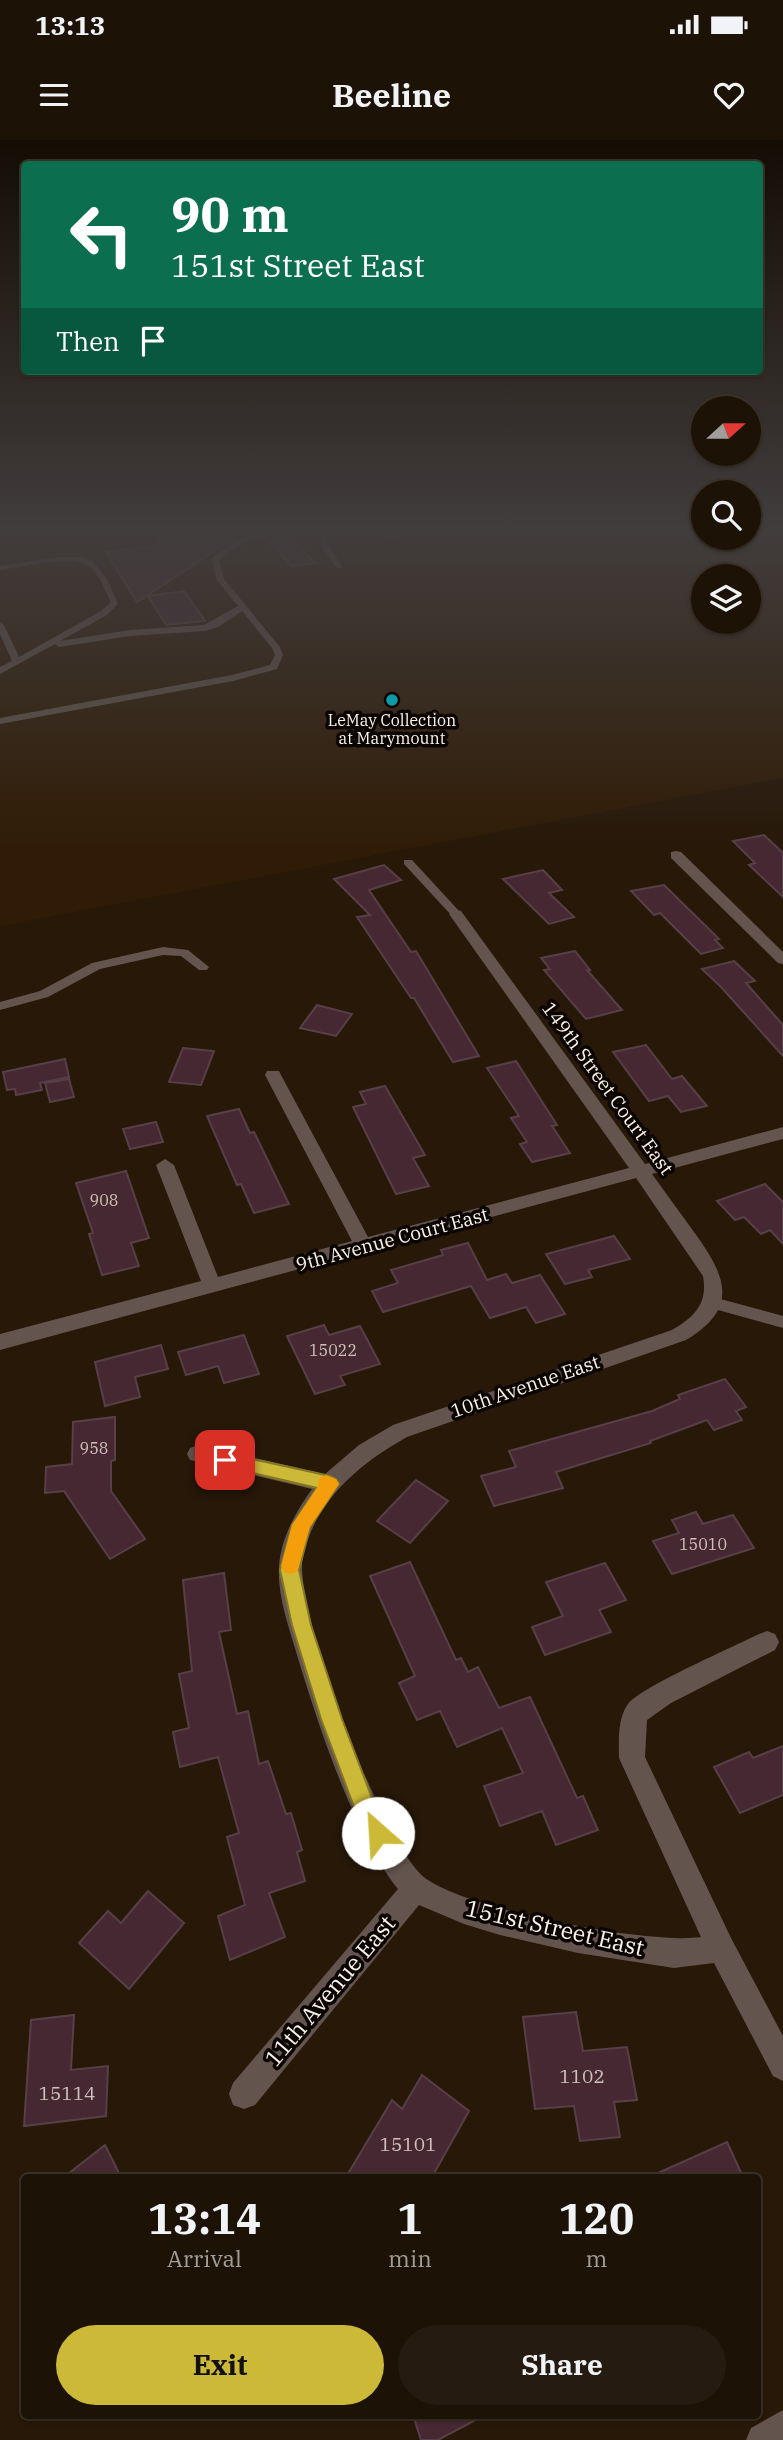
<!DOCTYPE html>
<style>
body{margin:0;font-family:"IBM Plex Serif",serif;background:#251b10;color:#f1f3f6;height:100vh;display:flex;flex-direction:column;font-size:26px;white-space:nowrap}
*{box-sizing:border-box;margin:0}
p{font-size:23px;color:#a09e9b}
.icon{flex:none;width:38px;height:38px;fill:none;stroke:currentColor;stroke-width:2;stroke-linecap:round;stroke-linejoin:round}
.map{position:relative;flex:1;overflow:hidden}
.sheet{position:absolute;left:21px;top:2034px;width:740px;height:245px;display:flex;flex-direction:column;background:#1d1206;border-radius:7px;box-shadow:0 2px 5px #0004,0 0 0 2px #3b3228}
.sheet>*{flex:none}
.hud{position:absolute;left:21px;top:21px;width:742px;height:214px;border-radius:7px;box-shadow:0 2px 5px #0004,0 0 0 2px #3b3228;background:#0b6e4f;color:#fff;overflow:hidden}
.needle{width:46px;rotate:69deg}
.fabs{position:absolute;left:691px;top:256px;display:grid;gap:14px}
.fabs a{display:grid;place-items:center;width:70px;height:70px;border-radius:50%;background:#1d1206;box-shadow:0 2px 5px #0004,0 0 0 2px #3b3228;font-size:35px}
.pin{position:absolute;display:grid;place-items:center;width:60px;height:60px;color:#fff;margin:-30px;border-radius:14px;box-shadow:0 4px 10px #0006}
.me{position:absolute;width:77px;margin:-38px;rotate:334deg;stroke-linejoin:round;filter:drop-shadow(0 0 5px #0008)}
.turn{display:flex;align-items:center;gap:24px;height:147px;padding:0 35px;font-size:32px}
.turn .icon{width:91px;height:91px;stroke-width:2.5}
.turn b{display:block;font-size:49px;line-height:60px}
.then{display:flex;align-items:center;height:66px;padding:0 35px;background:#0003;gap:14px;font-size:26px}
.eta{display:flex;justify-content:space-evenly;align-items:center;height:119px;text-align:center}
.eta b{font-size:42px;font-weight:700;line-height:49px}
.button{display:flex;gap:14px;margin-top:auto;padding:14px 35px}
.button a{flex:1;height:80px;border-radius:42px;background:#cdb938;color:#111;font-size:28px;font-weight:700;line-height:80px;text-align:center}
.button a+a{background:#251b10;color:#f1f3f6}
.status{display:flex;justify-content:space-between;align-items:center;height:49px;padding:0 35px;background:#1d1206;direction:ltr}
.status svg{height:19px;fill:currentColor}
header{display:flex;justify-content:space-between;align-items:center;height:91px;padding:0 35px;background:#1d1206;font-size:32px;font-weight:700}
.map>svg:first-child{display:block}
</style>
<div class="status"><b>13:13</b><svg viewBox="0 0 49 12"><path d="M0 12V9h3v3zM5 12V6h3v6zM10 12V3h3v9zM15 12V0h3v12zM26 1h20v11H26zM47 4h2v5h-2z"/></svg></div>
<header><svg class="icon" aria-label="menu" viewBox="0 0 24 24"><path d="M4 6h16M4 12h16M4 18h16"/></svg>Beeline<svg class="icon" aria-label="heart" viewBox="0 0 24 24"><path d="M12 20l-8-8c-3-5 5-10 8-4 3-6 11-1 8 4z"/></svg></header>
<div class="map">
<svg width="783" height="2300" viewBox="0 0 783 2300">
<rect width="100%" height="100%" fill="#271808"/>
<path fill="#301c06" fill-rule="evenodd" d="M0,386H703L704,397H749V386H783V638L0,786ZM704,436H749V481H704Z"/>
<g fill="#462832" stroke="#573f47" stroke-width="2">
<polygon points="250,388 137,462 106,412 159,405 155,400"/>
<polygon points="289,396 315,423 291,426 268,400"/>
<polygon points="184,451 205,481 166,485 148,456"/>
<polygon points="764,695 783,713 783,757 749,725 755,723 733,701"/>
<polygon points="384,725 401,740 369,750 411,812 416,811 479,916 453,922 414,858 411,858 357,777 370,775 334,739"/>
<polygon points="543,730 562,750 549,753 574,777 549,784 503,739"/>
<polygon points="664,745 719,799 715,800 723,808 701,814 660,773 654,775 631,751"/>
<polygon points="575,811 590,830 587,830 622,870 586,879 544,830 550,829 541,818"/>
<polygon points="734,821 755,841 746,843 783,885 783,916 721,847 702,829"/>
<polygon points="317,865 352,874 336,896 300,888"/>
<polygon points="646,905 672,939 682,936 707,966 681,972 668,956 649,961 613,912"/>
<polygon points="183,908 214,911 201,945 169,942"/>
<polygon points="65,919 69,937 40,943 42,950 16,955 15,949 7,950 3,932"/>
<polygon points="516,921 557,985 552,986 570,1013 532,1022 520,1004 527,1002 511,978 519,976 487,928"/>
<polygon points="69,939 74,957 50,962 45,943"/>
<polygon points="385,946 425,1015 413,1018 429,1046 396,1054 353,967 366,964 360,952"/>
<polygon points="239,969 250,993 254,992 289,1064 254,1073 241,1044 237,1045 207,976"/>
<polygon points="156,982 163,1002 130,1009 123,989"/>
<polygon points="126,1031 149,1098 131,1103 139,1126 102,1135 89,1094 93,1093 76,1043"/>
<polygon points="765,1044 783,1062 783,1104 770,1090 761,1094 744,1077 735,1080 717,1061"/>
<polygon points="614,1096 630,1119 588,1130 592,1137 565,1144 546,1114"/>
<polygon points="468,1103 487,1140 506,1134 512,1143 540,1135 565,1174 536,1183 526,1167 490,1178 471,1146 383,1172 372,1151 398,1143 391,1130 443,1115 441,1110"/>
<polygon points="324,1185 329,1195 360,1186 380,1224 340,1236 345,1245 315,1254 287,1196"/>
<polygon points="244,1195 259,1234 224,1243 218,1226 186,1235 178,1212"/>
<polygon points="161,1205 168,1229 135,1237 140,1257 105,1266 95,1222"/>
<polygon points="725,1239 746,1267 736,1271 742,1280 714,1290 707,1280 650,1301 651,1303 556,1332 563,1348 494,1366 481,1336 516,1327 509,1311 652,1271 680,1259 678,1255"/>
<polygon points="115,1277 115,1320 111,1321 111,1351 145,1399 110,1419 64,1351 45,1353 46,1327 72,1324 73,1282"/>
<polygon points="416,1340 448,1361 410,1403 377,1381"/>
<polygon points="696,1372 703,1384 733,1375 754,1408 672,1434 653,1401 679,1393 672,1380"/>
<polygon points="410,1422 456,1520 461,1518 468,1532 478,1527 499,1568 530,1557 577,1658 583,1656 598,1690 556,1705 542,1671 500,1686 484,1646 523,1633 502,1588 457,1607 440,1571 417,1580 399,1543 415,1536 370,1436"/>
<polygon points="605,1423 626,1460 599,1470 611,1492 545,1515 532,1487 563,1476 546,1442"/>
<polygon points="224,1433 231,1490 219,1492 237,1574 248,1571 259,1624 268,1621 286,1674 291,1673 302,1710 297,1712 305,1741 269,1753 285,1797 230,1820 218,1776 245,1765 227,1697 239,1693 218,1617 180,1627 173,1592 189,1588 179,1534 192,1531 183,1440"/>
<polygon points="783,1606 783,1655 740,1673 714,1627 749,1612 753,1618"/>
<polygon points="148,1751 184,1783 129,1849 79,1803 108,1771 121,1783"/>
<polygon points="576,1872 583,1911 627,1907 637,1960 614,1962 620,1997 580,2001 574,1966 535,1969 523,1877"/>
<polygon points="74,1875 71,1930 108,1926 106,1976 24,1986 31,1880"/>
<polygon points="422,1935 469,1971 432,2037 346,2037 392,1960 402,1969"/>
<polygon points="727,2002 743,2037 649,2037"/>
<polygon points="105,2005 121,2037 64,2037"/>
<polygon points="413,2275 485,2275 438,2300 421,2300"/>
</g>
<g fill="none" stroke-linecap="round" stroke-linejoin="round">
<g fill="#63554e" fill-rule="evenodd">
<polygon points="72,386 79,386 82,391 142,386 80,396"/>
<path d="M292,386H312C280,400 245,392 219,421L224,439L280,507L283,515L277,529L233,541L0,584V578L232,535L270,525L275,515L272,508L242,471L218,487L205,491L130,496L59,507L55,504L0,534V527L12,521L0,494V482L4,485L19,517L101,471L110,463V460C104,449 100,434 89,426C73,413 20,428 0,430V426L59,417H81L92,420L107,439L118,464L107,475L60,501L130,490L204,485L238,466L216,439L212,419C233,396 263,391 292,386Z"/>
<polygon points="319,386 327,386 328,404 343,428 337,428 322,409"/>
<polygon points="368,386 378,386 397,396 390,398"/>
<polygon points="404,720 412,720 460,772 460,776 452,776 404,724"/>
<polygon points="163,807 188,810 209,827 207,830 199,830 181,816 163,815 100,829 48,857 0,870 0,862 40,851 92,823"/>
<polygon points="713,1157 783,1176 783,1188 707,1167 705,1163"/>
</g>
<g fill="#63554e" fill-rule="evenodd">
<polygon points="676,711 681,712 783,812 783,824 778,823 671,718 671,712"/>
<path d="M456,770L461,771L645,1024L783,987V999L652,1034C666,1053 680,1073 694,1092C725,1135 741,1167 686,1200L407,1297C359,1324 316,1360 303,1416C292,1467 383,1706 425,1738C468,1770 649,1805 701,1797L619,1618C619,1601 617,1579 628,1564C641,1547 733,1507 759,1494L767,1491L775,1494L779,1502L775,1510L671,1563L647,1580L645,1617L731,1798L783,1896V1941L773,1936L714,1823L674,1828L578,1813L500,1795L464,1784L419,1765L255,1965L244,1969L233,1965L229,1954L233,1943L398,1749C353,1693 318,1584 297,1515C289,1488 277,1455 279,1426C281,1398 296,1371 312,1349L190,1320L187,1314L190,1308L198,1305L325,1334L359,1305L393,1285L672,1190C695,1177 708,1163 703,1136L636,1038L0,1210V1194L201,1141L156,1025L165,1019L174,1025L218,1137L352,1101L265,935L267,931H279L281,935L368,1097L629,1028L449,774Z"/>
<polygon points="783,2270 783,2300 746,2300 751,2288"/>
</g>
</g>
<linearGradient id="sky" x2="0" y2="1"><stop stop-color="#150d04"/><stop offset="0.55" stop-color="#413d3d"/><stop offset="1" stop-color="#413d3d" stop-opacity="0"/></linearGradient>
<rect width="783" height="708" fill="url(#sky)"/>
<polygon fill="#cdb938" stroke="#857824" stroke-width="2" points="225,1313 330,1336 336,1339 339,1344 310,1387 299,1430 311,1485 342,1579 375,1666 389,1693 386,1701 378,1704 370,1701 359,1680 321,1579 292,1485 280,1430 292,1385 317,1348 218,1325 216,1320 218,1315"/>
<polygon fill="#f59e0b" points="326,1335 336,1339 339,1344 310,1387 297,1432 291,1434 284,1432 281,1426 292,1385 318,1346 319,1338"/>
<circle fill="#0f9aa8" stroke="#0b0502" stroke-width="2.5" cx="392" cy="560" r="7"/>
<g text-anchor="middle" stroke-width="7" stroke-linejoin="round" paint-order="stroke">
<g font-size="16" fill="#fdf2e8" stroke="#0b0502">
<text x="392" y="586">LeMay Collection<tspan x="392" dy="18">at Marymount</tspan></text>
</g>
<g font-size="16" fill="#cfc0ba">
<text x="104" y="1066">908</text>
<text x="333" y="1216">15022</text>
<text x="94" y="1314">958</text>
<text x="703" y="1410">15010</text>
</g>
<g font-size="19" fill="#fdf2e8" stroke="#0b0502">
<text transform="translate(608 948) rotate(54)" y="7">149th Street Court East</text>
<text transform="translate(392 1099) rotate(-15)" y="7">9th Avenue Court East</text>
<text transform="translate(525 1246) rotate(-19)" y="7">10th Avenue East</text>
</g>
<g font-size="19" fill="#cfc0ba">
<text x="582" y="1943">1102</text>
<text x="67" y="1960">15114</text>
<text x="408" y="2011">15101</text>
</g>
<g font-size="23" fill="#fdf2e8" stroke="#0b0502">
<text transform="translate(555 1788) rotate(13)" y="8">151st Street East</text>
<text transform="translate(330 1851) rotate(-50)" y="8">11th Avenue East</text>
</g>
</g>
</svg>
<div class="fabs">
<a><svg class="needle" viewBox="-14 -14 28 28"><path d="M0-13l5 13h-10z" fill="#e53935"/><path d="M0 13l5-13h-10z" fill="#a09e9b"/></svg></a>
<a><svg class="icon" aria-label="search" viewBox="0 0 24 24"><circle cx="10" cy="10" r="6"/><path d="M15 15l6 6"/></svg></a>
<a><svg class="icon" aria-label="layers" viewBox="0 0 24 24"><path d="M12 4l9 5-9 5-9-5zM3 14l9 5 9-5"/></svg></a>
</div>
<div class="pin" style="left:225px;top:1320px;background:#d93025"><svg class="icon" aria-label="arrive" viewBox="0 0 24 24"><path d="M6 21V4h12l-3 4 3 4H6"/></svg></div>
<svg class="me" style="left:378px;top:1693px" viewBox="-20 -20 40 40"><circle r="19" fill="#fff"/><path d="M0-13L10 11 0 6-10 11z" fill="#cdb938"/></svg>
<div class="hud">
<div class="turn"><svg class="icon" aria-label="left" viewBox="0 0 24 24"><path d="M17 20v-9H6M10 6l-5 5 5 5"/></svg><div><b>90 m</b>151st Street East</div></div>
<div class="then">Then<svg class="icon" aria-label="arrive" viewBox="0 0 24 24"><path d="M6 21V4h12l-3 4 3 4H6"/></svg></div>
</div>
<section class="sheet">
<div class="eta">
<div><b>13:14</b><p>Arrival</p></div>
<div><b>1</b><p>min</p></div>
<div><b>120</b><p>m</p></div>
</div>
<div class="button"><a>Exit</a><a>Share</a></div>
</section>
</div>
